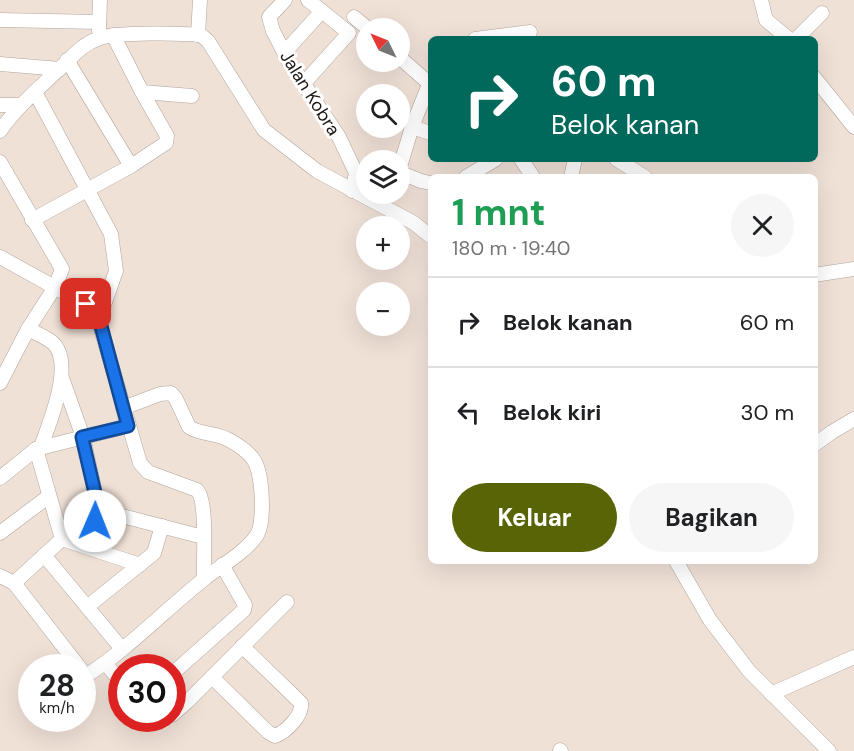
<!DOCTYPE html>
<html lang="id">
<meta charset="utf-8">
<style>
body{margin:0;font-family:"DM Sans",sans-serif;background:#f6f6f6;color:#202124;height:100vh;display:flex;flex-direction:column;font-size:22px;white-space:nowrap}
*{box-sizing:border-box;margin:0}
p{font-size:20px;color:#757577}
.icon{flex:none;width:33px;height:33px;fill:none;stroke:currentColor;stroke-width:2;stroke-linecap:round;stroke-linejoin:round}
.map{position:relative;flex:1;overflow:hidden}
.drawer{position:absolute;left:428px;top:174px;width:390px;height:390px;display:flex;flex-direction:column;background:#fff;border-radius:9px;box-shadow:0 6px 24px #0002}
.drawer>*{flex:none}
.banner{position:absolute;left:428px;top:36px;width:390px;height:126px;border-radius:9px;box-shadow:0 6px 24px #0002;background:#00695c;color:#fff;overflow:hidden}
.needle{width:39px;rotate:313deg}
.buttons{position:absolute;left:356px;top:18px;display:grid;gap:12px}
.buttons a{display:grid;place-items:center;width:54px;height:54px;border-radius:50%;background:#fff;box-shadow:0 6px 24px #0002;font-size:30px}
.speed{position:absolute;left:18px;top:654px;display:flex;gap:12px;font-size:30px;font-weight:700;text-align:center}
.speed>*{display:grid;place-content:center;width:78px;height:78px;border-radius:50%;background:#fff;box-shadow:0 6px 24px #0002;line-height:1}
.speed small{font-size:15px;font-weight:400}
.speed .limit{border:9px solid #d22;background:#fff;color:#111}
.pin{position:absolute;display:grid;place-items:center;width:51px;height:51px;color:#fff;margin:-26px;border-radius:12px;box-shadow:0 3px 9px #0006}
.me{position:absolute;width:66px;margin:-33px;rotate:1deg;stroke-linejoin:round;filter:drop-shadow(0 0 4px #0008)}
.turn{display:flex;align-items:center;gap:21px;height:126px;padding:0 24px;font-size:27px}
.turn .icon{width:78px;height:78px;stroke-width:2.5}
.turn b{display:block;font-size:42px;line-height:51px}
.round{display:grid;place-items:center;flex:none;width:63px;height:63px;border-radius:32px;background:#f6f6f6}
.headline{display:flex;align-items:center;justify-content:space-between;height:102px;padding:0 24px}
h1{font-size:36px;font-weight:700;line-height:45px;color:#1e9e55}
.cta{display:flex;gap:12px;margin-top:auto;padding:12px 24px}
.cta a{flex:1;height:69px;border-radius:36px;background:#586406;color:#fff;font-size:24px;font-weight:700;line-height:69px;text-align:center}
.cta a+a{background:#f6f6f6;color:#202124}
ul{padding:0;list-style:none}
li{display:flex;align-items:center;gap:18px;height:90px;padding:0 24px;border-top:2px solid #e0e0e0}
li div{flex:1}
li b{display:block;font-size:22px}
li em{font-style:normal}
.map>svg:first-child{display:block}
</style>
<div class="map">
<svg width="854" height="751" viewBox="0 0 854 751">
<rect width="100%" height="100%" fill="#f0e1d7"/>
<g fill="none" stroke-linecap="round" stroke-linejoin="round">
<g stroke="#b1a39a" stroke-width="15">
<g id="minor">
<polyline points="285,0 269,17 273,31 289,62 339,137 356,173 352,191"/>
<polyline points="761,0 766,20 789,39"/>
<polyline points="354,17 367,28"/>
<polyline points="0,20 99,22"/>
<polyline points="99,31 100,0"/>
<polyline points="198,35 200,0"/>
<polyline points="475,39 530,32"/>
<polyline points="796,39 822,13"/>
<polyline points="284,53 322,11"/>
<polyline points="399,57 430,84"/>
<polyline points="67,60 131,166"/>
<polyline points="0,64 60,69"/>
<polyline points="814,77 854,127"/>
<polyline points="430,82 412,127 399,170 401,173 421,181 430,183"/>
<polyline points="304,83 349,33 308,0"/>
<polyline points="35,92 111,234 116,271 99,319"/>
<polyline points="142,92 192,96"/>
<polyline points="0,105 21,105"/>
<polyline points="412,127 430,133"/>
<path d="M0,131C16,108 37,90 57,71C71,59 81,44 100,38C117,32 182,33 201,35L208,41L264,130L317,171L414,223L430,236"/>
<polyline points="521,159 533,177"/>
<polyline points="616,159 645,177"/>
<polyline points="0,162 62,269 55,287 28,329 0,383"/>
<polyline points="466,177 496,159"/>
<polyline points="571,177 575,159"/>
<polyline points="32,220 131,166 166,143 167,136 142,92 113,35"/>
<path d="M0,257L85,304L96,312L140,463L148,472L197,490C208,501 203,561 204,579"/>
<polyline points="814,275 854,269"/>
<path d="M28,329C36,333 46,337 53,343C75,364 49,423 41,447"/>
<polyline points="814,445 832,432 854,419"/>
<polyline points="36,449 62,539"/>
<polyline points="0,478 36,449 128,426"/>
<polyline points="99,510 203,537"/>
<polyline points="0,533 49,496"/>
<polyline points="62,539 140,565"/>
<polyline points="44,555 122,649"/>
<polyline points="676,561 710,620 749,671 829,751"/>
<polyline points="0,576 14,583 80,668"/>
<polyline points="14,583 62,539 90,527 95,521 99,510 83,437 62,378"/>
<polyline points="87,607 154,553 162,526"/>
<polyline points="105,663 122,683"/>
<path d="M82,671L86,676C129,648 164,611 204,579C220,566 245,553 257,535C265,522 263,471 253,459C247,450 230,439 219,436C209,433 198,433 189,427L176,399L171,393L160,394L123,408"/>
<polyline points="172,674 244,610 245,605 222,565"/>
<path d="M212,677L268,732L275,736C286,732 303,715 301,703L242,646"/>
<polyline points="771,694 854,657"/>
<polyline points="172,715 188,701 287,602"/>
<polyline points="151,718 159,721 166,718"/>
<polyline points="560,750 561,751"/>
</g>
</g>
<use href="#minor" stroke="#fff" stroke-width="14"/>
</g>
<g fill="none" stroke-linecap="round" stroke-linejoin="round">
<g stroke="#114b97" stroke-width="15">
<polyline id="route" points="86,304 98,315 128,426 82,437 99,510 95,521"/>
</g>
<use href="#route" stroke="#1a73e8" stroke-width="10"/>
</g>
<g text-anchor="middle" stroke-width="6" stroke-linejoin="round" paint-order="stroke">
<g font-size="18" fill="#1e1915" stroke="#fff">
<text transform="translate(310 93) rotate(58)" y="6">Jalan Kobra</text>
</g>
</g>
</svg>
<div class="buttons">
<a><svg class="needle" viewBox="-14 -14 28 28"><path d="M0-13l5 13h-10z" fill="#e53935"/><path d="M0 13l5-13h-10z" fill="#757577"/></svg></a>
<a><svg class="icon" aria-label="search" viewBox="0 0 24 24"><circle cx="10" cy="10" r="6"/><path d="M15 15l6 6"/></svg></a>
<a><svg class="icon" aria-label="layers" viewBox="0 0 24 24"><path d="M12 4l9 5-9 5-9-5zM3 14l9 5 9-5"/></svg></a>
<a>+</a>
<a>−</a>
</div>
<div class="speed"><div>28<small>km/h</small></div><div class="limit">30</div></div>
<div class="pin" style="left:86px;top:304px;background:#d93025"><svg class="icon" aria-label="arrive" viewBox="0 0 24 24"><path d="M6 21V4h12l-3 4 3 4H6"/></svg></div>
<svg class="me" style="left:95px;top:521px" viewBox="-20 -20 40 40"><circle r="19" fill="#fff"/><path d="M0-13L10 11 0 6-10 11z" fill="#1a73e8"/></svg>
<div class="banner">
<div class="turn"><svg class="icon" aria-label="right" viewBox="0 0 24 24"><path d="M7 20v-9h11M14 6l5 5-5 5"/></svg><div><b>60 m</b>Belok kanan</div></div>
</div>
<section class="drawer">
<div class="headline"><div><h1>1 mnt</h1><p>180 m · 19:40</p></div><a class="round"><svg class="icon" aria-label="close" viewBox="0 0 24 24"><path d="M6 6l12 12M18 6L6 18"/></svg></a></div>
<ul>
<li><svg class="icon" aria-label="right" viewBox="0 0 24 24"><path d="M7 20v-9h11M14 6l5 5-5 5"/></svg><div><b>Belok kanan</b></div><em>60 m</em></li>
<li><svg class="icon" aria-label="left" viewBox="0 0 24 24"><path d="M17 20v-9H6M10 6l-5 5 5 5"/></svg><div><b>Belok kiri</b></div><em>30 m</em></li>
</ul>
<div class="cta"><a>Keluar</a><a>Bagikan</a></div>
</section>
</div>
